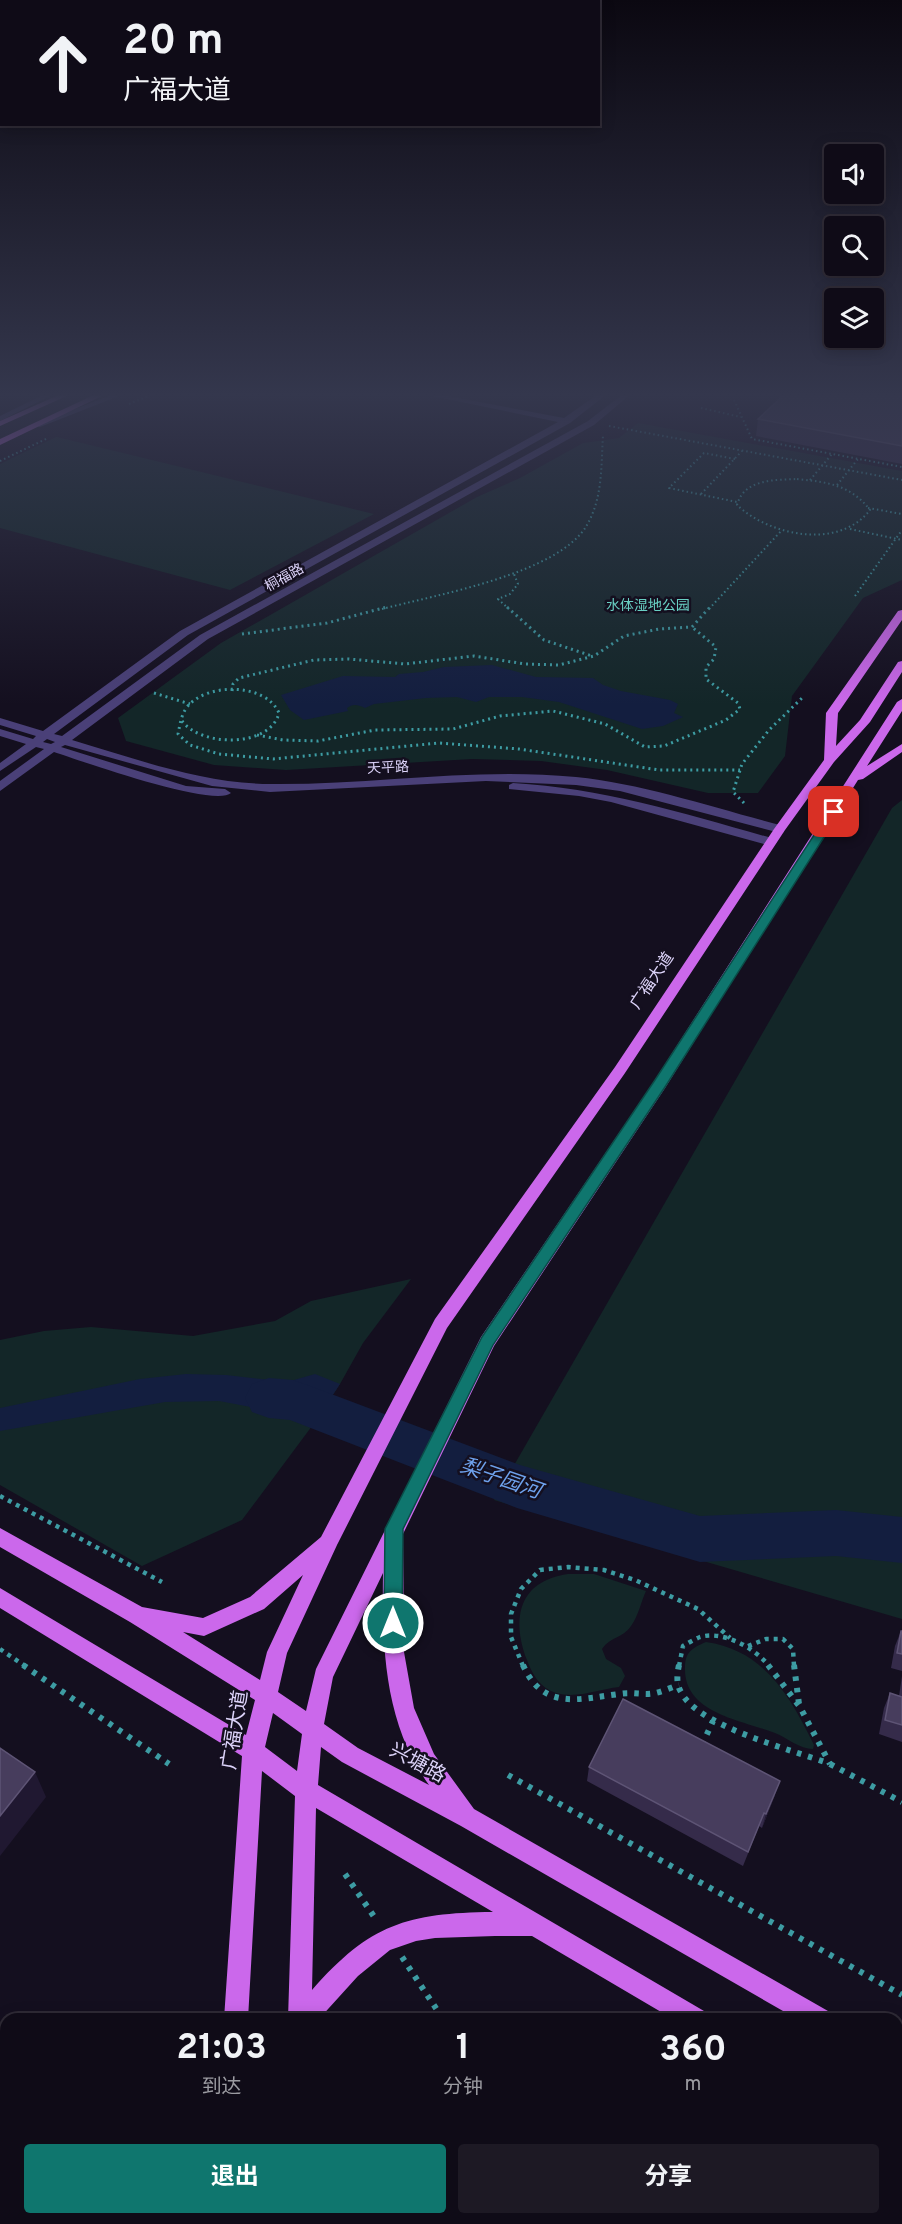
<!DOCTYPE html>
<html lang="zh">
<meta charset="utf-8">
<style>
body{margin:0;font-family:Overpass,"Noto Sans SC",sans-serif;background:#1d1924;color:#f1f3f6;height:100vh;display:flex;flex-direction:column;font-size:22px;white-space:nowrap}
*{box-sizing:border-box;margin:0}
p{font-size:20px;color:#9b9ba1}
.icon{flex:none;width:33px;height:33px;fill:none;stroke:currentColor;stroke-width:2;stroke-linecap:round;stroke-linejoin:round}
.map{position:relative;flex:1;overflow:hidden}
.side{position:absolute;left:0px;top:2013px;width:903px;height:212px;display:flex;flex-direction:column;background:#0f0b17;border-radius:18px 18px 0 0;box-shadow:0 3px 15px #0003,0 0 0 2px #2f2b36}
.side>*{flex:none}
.top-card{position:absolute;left:0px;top:0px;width:600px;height:126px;box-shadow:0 3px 15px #0003,0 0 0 2px #2f2b36;background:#0f0b17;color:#f1f3f6;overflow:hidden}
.fabs{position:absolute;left:824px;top:144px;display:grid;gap:12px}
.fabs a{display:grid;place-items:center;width:60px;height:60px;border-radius:6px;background:#0f0b17;box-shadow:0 3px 15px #0003,0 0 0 2px #2f2b36;font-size:30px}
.pin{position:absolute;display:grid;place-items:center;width:51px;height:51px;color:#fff;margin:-26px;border-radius:12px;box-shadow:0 3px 9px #0006}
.me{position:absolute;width:66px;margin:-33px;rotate:0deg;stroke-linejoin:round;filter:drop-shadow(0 0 4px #0008)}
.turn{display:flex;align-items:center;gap:21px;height:126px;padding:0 24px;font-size:27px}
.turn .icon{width:78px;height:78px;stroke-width:2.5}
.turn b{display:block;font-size:42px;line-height:51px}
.eta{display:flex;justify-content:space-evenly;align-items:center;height:102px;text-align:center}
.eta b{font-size:36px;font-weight:700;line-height:42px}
.cta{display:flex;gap:12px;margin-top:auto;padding:12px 24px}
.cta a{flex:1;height:69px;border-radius:6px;background:#0f766e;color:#fff;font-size:24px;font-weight:700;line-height:69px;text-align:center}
.cta a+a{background:#1d1924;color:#f1f3f6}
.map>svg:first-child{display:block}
</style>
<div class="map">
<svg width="902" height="2224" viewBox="0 0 902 2224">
<rect width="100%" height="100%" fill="#140f1f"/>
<g fill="#132628">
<polygon points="638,423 902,471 902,580 863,598 792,696 785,756 758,793 708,793 607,770 541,761 472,759 286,770 214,765 126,741 118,718 221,643 477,497 520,478 583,443 619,438"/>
<polygon points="56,437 57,437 374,514 230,590 0,528 0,464"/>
<polygon points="902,800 902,1619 494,1500 892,808"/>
<polygon points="411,1279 363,1343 340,1384 315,1422 242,1520 142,1566 0,1485 0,1340 44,1331 91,1327 193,1336 275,1321 311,1301"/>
<path d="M568,1574H594L646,1591C641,1602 638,1617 631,1626C623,1638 610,1637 602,1649L606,1659L621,1668L625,1676L619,1687C599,1689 577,1699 556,1693C540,1688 532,1674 527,1660C511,1618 519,1581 568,1574Z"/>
<path d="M706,1642C764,1650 790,1696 814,1745L813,1749C800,1749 787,1738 775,1733C743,1720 684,1714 685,1668C685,1652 692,1648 706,1642Z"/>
</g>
<g fill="#131e3f">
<path d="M492,665L536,677L593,678L603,685L621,691L670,700L678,704L674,713L683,717L663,726L642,729L559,702L522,697H489L476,702L457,697L426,698L374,704L365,708C359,705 353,703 347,708L348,711L304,720L290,710L281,695L343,676L395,677L399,674L423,672L444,667Z"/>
<polygon points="186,1374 226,1375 287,1382 315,1374 340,1384 315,1422 306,1415 299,1418 289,1410 271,1411 219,1401 165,1402 0,1431 0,1408 140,1379"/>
</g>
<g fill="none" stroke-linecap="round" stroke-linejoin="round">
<polygon fill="#131e3f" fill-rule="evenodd" points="269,1378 293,1380 310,1386 520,1465 700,1516 836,1510 902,1517 902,1563 836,1556 700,1562 517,1508 290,1420 269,1418 252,1412 245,1398 252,1384"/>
<g stroke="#3d9ca3" stroke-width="2" stroke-dasharray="1.5 3" stroke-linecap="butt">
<polyline points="734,400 752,439 902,467"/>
<polyline points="129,404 153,394"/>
<polyline points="701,408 741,417"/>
<polyline points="609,426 902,480"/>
<polyline points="735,459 704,453 669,488 737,502"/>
<polyline points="0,461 48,438"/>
<path d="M797,479C827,482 851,485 870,510C839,550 770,536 737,505C744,479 774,480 797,479Z"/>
<polyline points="810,480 832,454"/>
<polyline points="837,485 858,459"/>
<polyline points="701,494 742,451"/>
<polyline points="868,508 902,514"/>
<polyline points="850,529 902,540"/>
<polyline points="855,596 902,530"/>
<path d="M382,609C435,595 559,574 587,525C603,497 601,466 603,435"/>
<polyline points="509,609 498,599 510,594 518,584 514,574"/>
<polyline points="709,609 782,530"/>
</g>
<g stroke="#3d9ca3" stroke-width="3" stroke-dasharray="2 4" stroke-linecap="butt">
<polyline points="507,607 544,640 592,656"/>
<polyline points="242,634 327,623 387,607"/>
<polyline points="232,691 233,684 239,678 314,660 349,659 405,664 474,656 525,664 559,665 594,656 624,636 659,629 692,627 710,607"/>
<polyline points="154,693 190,704"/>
<path d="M182,721C201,747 270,748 279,713C266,683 207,682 187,707C181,715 180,725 178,734L190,745L219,754L273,759L439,743L519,749L659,770H740"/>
<polyline points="257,735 283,740 318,741 375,730 453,729 500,716 553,711 605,724 645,747 664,746 726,720 740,709 738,703 706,679 706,667 714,659 716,647 692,627"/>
<polyline points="744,803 733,792 742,764 769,730 802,698"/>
</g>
<g stroke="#3d9ca3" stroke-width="4.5" stroke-dasharray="4 5" stroke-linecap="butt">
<polyline points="0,1496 162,1582"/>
<polyline points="748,1646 766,1639 783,1639 793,1649 794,1666"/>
<polyline points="0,1649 25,1666"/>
<polyline points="523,1666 511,1637 511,1614 521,1589 540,1570 568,1567 604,1570 635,1580 698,1609 730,1638"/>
<path d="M679,1666L683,1646C688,1643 695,1639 700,1637C724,1630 756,1649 769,1666"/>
</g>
<g stroke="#3d9ca3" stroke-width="6" stroke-dasharray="4.5 7" stroke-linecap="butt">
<polyline points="23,1665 169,1764"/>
<path d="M523,1665C543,1711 579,1699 619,1694C629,1692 638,1694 647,1694C658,1694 669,1688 679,1685"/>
<path d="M679,1665C677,1674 676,1684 681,1692C698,1727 794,1750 830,1764"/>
<polyline points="768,1665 800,1707 830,1764"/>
<polyline points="794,1665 799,1704"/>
<polyline points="702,1745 713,1721"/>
<polyline points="830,1764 902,1802"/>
<polyline points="508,1775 902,1995"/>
<polyline points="345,1874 377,1921"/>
<polyline points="402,1957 443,2019"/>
<polyline points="575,2218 579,2224"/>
<polyline points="660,2224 665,2218"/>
</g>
<g fill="#4a4078" fill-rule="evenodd">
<polygon points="45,394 54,394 0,421 0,416"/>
<polygon points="114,394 124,394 40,427 33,425"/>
<path d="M422,394H437L564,418L598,394H607L570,423L188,635L54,734L62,736L200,635L588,421L623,394H631L594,425L208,639L72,740C136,759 204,784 271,784C373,785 474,767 576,777C645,784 717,809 784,826V832L780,833L620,791L576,785L486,781L270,792L212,786L65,745L61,747L186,786L225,789L231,793C214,808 81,761 54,752L0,791V781L44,749L36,747L0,771V763L26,744L0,736V729L33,739L36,736L0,725V718L43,731L180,631L558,422ZM47,739L55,742L51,744L43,742Z"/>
<path d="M513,783C604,788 689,815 775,839L777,842L771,846L611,802L579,796L509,789V785Z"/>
</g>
<g fill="#cb68eb" fill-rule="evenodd">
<polygon points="61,394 71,394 0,426 0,421"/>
<polygon points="96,394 106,394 0,445 0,439"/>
<path d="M902,610V620L838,713L836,746L860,720L898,662L902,661V672L870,722L834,762L785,830L625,1073L447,1328L337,1545L287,1653L278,1692L306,1711L316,1669L481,1337L655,1080L897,702L902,699V711L867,766L902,744V752L863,779L858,780L665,1088L494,1346L403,1534L404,1652L414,1708L434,1754L474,1809L828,2011L832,2019H797L461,1826L342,1762L321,1747L318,1785L704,2011L708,2019H673L532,1936H495L435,1938L416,1941L390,1950L358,1976L319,2019H288L295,1796L262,1771L248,2019H224L242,1756L0,1608V1588L246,1735L255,1700L130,1622L0,1547V1528L142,1607L203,1618L250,1597L321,1537L435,1319L615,1067L774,829L824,760L826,713L898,611ZM383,1573C382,1647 384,1723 429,1785L358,1748L324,1724L333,1677ZM303,1575L267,1652L260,1680L183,1632L204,1636L264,1609ZM273,1713L302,1734L297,1771L265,1747ZM316,1808L493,1912C407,1913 370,1924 312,1990Z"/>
<polygon points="897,2051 902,2053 902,2077 897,2075"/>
<polygon points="897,2122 902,2124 902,2151 897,2149"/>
<polygon points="211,2218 237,2218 236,2224 210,2224"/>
<rect x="279" y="2218" width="26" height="6"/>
</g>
</g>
<g fill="#352b4a">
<polygon points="780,394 902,394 902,464 756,436 758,419 780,398"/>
<polygon points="901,1631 902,1631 902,1671 891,1668 895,1646"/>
<polygon points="902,1676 902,1742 879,1734 884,1708 890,1693 899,1696"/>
<polygon points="589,1767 775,1795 762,1828 759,1826 743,1866 587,1781"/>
</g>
<g fill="#201831">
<polygon points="35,1772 46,1797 0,1856 0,1816"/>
<polygon points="780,1781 775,1795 762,1828 766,1814"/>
<polygon points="110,2218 123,2218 122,2224 109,2224"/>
</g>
<g fill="#473d5d" stroke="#5e5475" stroke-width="1.5">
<polygon points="785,394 902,394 902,446 758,419"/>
<polygon points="901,1631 902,1631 902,1654 897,1653"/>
<polygon points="890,1693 902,1697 902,1725 885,1720"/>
<polygon points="623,1699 780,1781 766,1814 764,1813 748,1852 589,1767"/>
<polygon points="0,1748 35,1772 0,1816"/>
<polygon points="6,2032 6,2218 110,2218 109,2224 0,2224 0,2069"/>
<polygon points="728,2218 870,2218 879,2224 723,2224"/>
</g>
<linearGradient id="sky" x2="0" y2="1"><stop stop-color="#0b0811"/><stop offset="0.56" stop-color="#34374d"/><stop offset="1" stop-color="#34374d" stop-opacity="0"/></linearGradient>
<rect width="902" height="705" fill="url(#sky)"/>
<polygon fill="#0f766e" stroke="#0a4d48" stroke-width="1.5" points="834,808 840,812 665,1087 493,1345 403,1529 402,1623 399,1629 393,1632 387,1629 384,1623 385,1529 482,1337 655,1080 829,812"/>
<g text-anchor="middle" stroke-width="5" stroke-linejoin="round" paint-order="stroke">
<g font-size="14" fill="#dcd3f9" stroke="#140f1f">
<text transform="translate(284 577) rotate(-29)" y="5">桐福路</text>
<text transform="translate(388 767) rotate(-3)" y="5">天平路</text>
</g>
<g font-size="14" fill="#69cfc3" stroke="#140f1f">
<text x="648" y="610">水体湿地公园</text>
</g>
<g font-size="16" fill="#dcd3f9" stroke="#140f1f">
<text transform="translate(651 980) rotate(-56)" y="6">广福大道</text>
</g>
<g font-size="20" fill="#dcd3f9" stroke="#140f1f">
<text transform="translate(234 1730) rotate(-81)" y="7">广福大道</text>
<text transform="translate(418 1762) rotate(28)" y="7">兴塘路</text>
</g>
<g font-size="21" font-style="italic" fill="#6ea1ec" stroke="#140f1f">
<text transform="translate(501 1478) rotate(19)" y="7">梨子园河</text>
</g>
</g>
</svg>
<div class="fabs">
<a><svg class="icon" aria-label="sound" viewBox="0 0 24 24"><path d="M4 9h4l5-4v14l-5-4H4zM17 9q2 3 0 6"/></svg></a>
<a><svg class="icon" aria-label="search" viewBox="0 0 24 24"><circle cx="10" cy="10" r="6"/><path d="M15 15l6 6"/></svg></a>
<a><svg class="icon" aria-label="layers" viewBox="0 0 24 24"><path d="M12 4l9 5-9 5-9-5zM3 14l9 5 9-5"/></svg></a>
</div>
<div class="pin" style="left:834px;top:812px;background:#d93025"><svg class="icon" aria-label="arrive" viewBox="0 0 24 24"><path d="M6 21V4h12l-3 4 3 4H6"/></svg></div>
<svg class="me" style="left:393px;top:1623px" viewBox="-20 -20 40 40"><circle r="17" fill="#0f766e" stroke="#fff" stroke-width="3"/><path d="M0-11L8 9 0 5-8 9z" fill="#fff"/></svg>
<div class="top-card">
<div class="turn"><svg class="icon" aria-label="ahead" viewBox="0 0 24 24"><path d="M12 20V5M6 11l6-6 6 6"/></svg><div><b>20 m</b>广福大道</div></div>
</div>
<section class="side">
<div class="eta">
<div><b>21:03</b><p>到达</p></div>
<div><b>1</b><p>分钟</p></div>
<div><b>360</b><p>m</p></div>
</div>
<div class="cta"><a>退出</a><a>分享</a></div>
</section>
</div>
